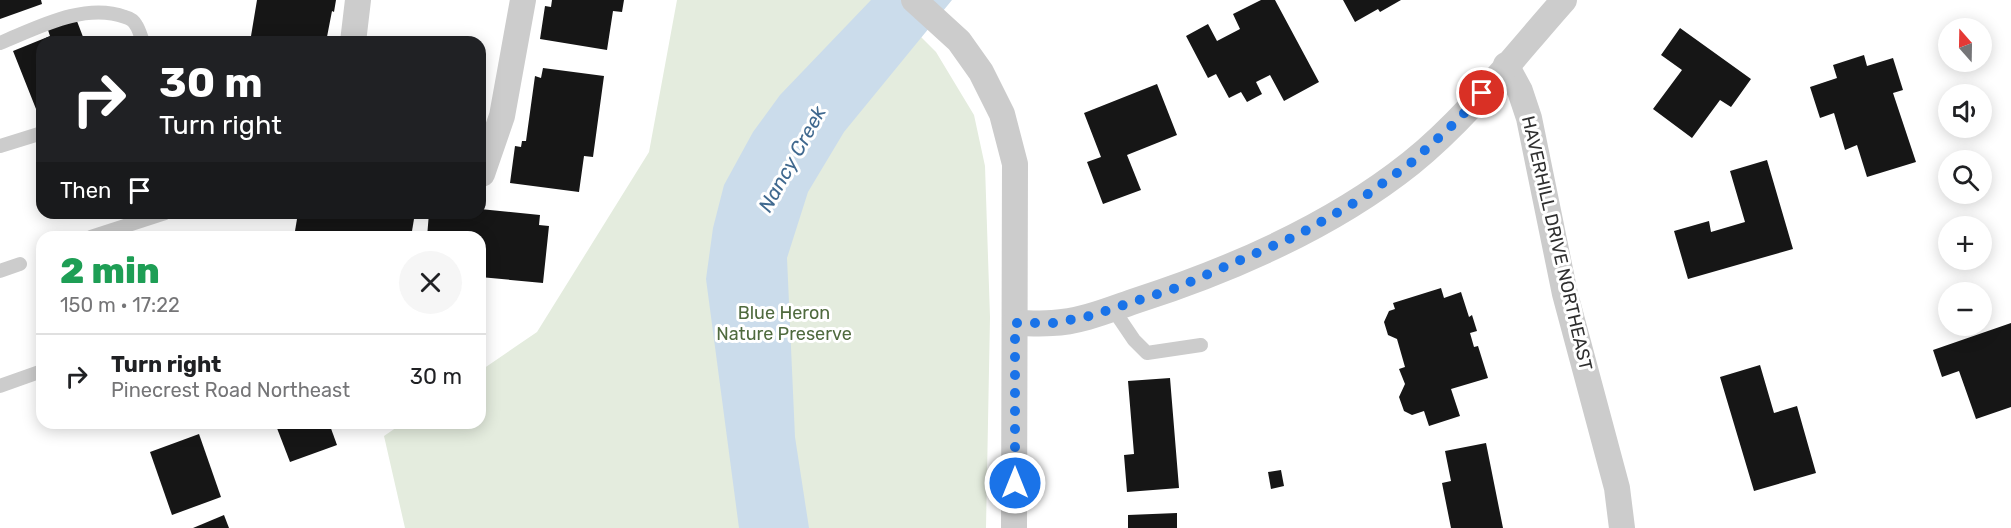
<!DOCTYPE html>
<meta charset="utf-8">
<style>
body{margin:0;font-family:Rubik,sans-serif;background:#f6f6f6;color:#202124;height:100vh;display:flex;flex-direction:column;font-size:22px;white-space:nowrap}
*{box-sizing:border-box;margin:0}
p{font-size:20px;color:#757577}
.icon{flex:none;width:33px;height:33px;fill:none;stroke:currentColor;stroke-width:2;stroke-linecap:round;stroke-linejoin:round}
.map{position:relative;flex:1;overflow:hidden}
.details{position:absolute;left:36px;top:231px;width:450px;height:198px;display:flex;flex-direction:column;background:#fff;border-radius:18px;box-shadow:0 3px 15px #0003}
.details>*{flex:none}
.top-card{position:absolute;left:36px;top:36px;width:450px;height:183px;border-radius:18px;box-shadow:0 3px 15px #0003;background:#202124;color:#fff;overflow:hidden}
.needle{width:39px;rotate:340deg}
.tools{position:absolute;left:1938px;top:18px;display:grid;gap:12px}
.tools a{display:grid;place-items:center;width:54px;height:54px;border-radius:50%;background:#fff;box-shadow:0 3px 15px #0003;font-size:30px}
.pin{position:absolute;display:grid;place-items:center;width:51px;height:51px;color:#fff;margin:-26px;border:3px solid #fff;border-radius:50%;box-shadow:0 2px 6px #0007}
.me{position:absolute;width:66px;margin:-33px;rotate:0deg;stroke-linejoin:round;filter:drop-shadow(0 0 4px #0008)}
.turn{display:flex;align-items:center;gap:21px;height:126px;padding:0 24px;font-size:27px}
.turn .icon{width:78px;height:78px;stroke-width:2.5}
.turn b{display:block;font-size:42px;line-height:51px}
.then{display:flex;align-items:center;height:57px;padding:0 24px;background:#0003;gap:12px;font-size:22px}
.round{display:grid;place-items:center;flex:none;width:63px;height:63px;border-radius:32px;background:#f6f6f6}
.headline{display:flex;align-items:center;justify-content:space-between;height:102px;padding:0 24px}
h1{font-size:36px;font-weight:800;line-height:45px;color:#1e9e55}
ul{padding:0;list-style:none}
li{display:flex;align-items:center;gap:18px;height:84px;padding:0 24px;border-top:2px solid #e0e0e0}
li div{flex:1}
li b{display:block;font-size:22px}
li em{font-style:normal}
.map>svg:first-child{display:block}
</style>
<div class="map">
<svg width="2011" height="528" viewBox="0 0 2011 528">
<rect width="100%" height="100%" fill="#fff"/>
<polygon fill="#e4ecde" points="677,0 884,0 936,52 974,115 985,166 990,317 986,528 405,528 384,436 403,423 480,423 480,371 537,332 649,152"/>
<polygon fill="#cbdceb" points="871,0 952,0 844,132 808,192 787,258 795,437 809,528 739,528 706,279 713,228 724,185 753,132 780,95"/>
<g fill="#161616">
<polygon points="0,0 41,0 42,4 0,19"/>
<polygon points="257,0 336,0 334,12 332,11 326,42 250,42"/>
<polygon points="552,0 624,0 622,12 613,11 607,50 540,39 545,6 551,7"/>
<polygon points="1261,0 1275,0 1319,82 1284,101 1270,75 1256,82 1262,94 1247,102 1241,92 1229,98 1216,74 1208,78 1186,36 1208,24 1217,41 1240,29 1233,14"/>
<polygon points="1343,0 1401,0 1380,12 1378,9 1355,22"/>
<polygon points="75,16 85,42 42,42 42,112 38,114 13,51 50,36 47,27"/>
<polygon points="1680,28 1751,79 1731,107 1720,100 1692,138 1653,109 1682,70 1661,55"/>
<polygon points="1864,55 1867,66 1893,58 1903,90 1893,93 1916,162 1867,177 1857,145 1845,150 1834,113 1820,118 1810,87 1837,78 1833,65"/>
<polygon points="543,68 604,76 593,157 584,156 579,192 510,183 515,146 521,147 522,141 526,141 535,76 541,78"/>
<polygon points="1157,84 1177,135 1127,155 1141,190 1103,204 1087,162 1101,157 1084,113"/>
<polygon points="1767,160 1793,249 1688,279 1674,231 1709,221 1711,232 1745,222 1730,171"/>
<polygon points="480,209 540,215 539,225 549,226 543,283 480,277 480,237 427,237 429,213 480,213"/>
<polygon points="298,213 415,213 411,237 294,237"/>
<polygon points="1441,288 1444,298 1461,292 1469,317 1472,315 1477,331 1470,333 1474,347 1478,346 1488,378 1451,389 1460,416 1429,426 1424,411 1412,415 1404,411 1399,397 1405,384 1399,369 1405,367 1397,339 1388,335 1384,322 1389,311 1395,309 1393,303"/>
<polygon points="2011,323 2011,407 1976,419 1959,371 1942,377 1933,350"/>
<polygon points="1760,365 1774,413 1797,406 1816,473 1754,491 1720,377"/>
<polygon points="1170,378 1179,488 1127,492 1124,455 1134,454 1128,381"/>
<polygon points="275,423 329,423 337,445 290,462"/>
<polygon points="199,434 221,497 172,515 150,452"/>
<polygon points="1486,443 1503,528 1451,528 1442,483 1451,481 1445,451"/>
<polygon points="1281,470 1284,486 1271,489 1268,472"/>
<polygon points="1177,513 1177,528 1128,528 1128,515"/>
<polygon points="224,515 229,528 193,528"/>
</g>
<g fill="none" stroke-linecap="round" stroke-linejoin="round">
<g stroke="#ccc" stroke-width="14">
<path d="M0,43C37,28 84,2 125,17C129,18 134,21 136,25C139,29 141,37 143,42"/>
<polyline points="0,146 42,133"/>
<polyline points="91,237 165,213"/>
<polyline points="0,271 20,264"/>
<polyline points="1113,309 1134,340 1147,353 1201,345"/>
<polyline points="0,386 42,371"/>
</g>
<g stroke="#ccc" stroke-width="26">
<polyline points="914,0 959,41 981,72 1002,114 1015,164 1014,528"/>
<polyline points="353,42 358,0"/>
<polyline points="1506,65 1520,91 1529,118 1565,294 1617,488 1622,528"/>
<polyline points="480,174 482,174 502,116 523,0"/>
<path d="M1015,323C1027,323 1040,324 1052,323C1080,322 1109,310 1135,301C1231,270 1332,226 1411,163C1469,116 1515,55 1564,0"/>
</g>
</g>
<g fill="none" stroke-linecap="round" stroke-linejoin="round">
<polyline stroke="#1a73e8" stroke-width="10" stroke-dasharray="0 18" points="1015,483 1015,323 1053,323 1090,316 1176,288 1298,235 1361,199 1412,162 1458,120 1482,93"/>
</g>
<g text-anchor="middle" stroke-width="6" stroke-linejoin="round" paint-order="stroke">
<g font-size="18" fill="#2f2f2f" stroke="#fff">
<text transform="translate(1557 243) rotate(77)" y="6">HAVERHILL DRIVE NORTHEAST</text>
</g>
<g font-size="18" fill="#4f6a3e" stroke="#fff">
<text x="784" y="319">Blue Heron<tspan x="784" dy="21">Nature Preserve</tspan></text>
</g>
<g font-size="20" font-style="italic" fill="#40698f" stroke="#fff">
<text transform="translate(792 159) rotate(-61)" y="7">Nancy Creek</text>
</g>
</g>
</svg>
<div class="tools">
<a><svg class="needle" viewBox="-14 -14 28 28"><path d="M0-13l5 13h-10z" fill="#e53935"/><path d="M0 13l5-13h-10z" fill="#757577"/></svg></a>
<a><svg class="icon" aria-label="sound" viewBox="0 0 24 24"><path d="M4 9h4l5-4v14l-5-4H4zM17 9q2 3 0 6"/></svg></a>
<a><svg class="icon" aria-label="search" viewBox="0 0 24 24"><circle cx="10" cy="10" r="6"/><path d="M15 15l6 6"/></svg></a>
<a>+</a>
<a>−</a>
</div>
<div class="pin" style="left:1482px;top:93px;background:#d93025"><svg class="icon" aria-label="arrive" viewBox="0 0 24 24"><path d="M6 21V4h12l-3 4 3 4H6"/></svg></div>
<svg class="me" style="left:1015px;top:483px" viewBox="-20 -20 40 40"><circle r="17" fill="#1a73e8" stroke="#fff" stroke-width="3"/><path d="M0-11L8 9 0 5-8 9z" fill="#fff"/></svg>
<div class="top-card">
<div class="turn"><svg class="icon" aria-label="right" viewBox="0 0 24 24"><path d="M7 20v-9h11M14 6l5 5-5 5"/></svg><div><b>30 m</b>Turn right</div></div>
<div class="then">Then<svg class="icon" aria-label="arrive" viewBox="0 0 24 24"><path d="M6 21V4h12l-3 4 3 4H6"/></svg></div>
</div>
<section class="details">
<div class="headline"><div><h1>2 min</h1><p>150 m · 17:22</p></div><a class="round"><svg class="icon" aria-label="close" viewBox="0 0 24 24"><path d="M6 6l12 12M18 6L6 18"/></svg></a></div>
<ul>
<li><svg class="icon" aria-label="right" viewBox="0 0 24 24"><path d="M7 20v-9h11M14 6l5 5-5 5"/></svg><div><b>Turn right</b><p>Pinecrest Road Northeast</p></div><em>30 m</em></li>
</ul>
</section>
</div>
